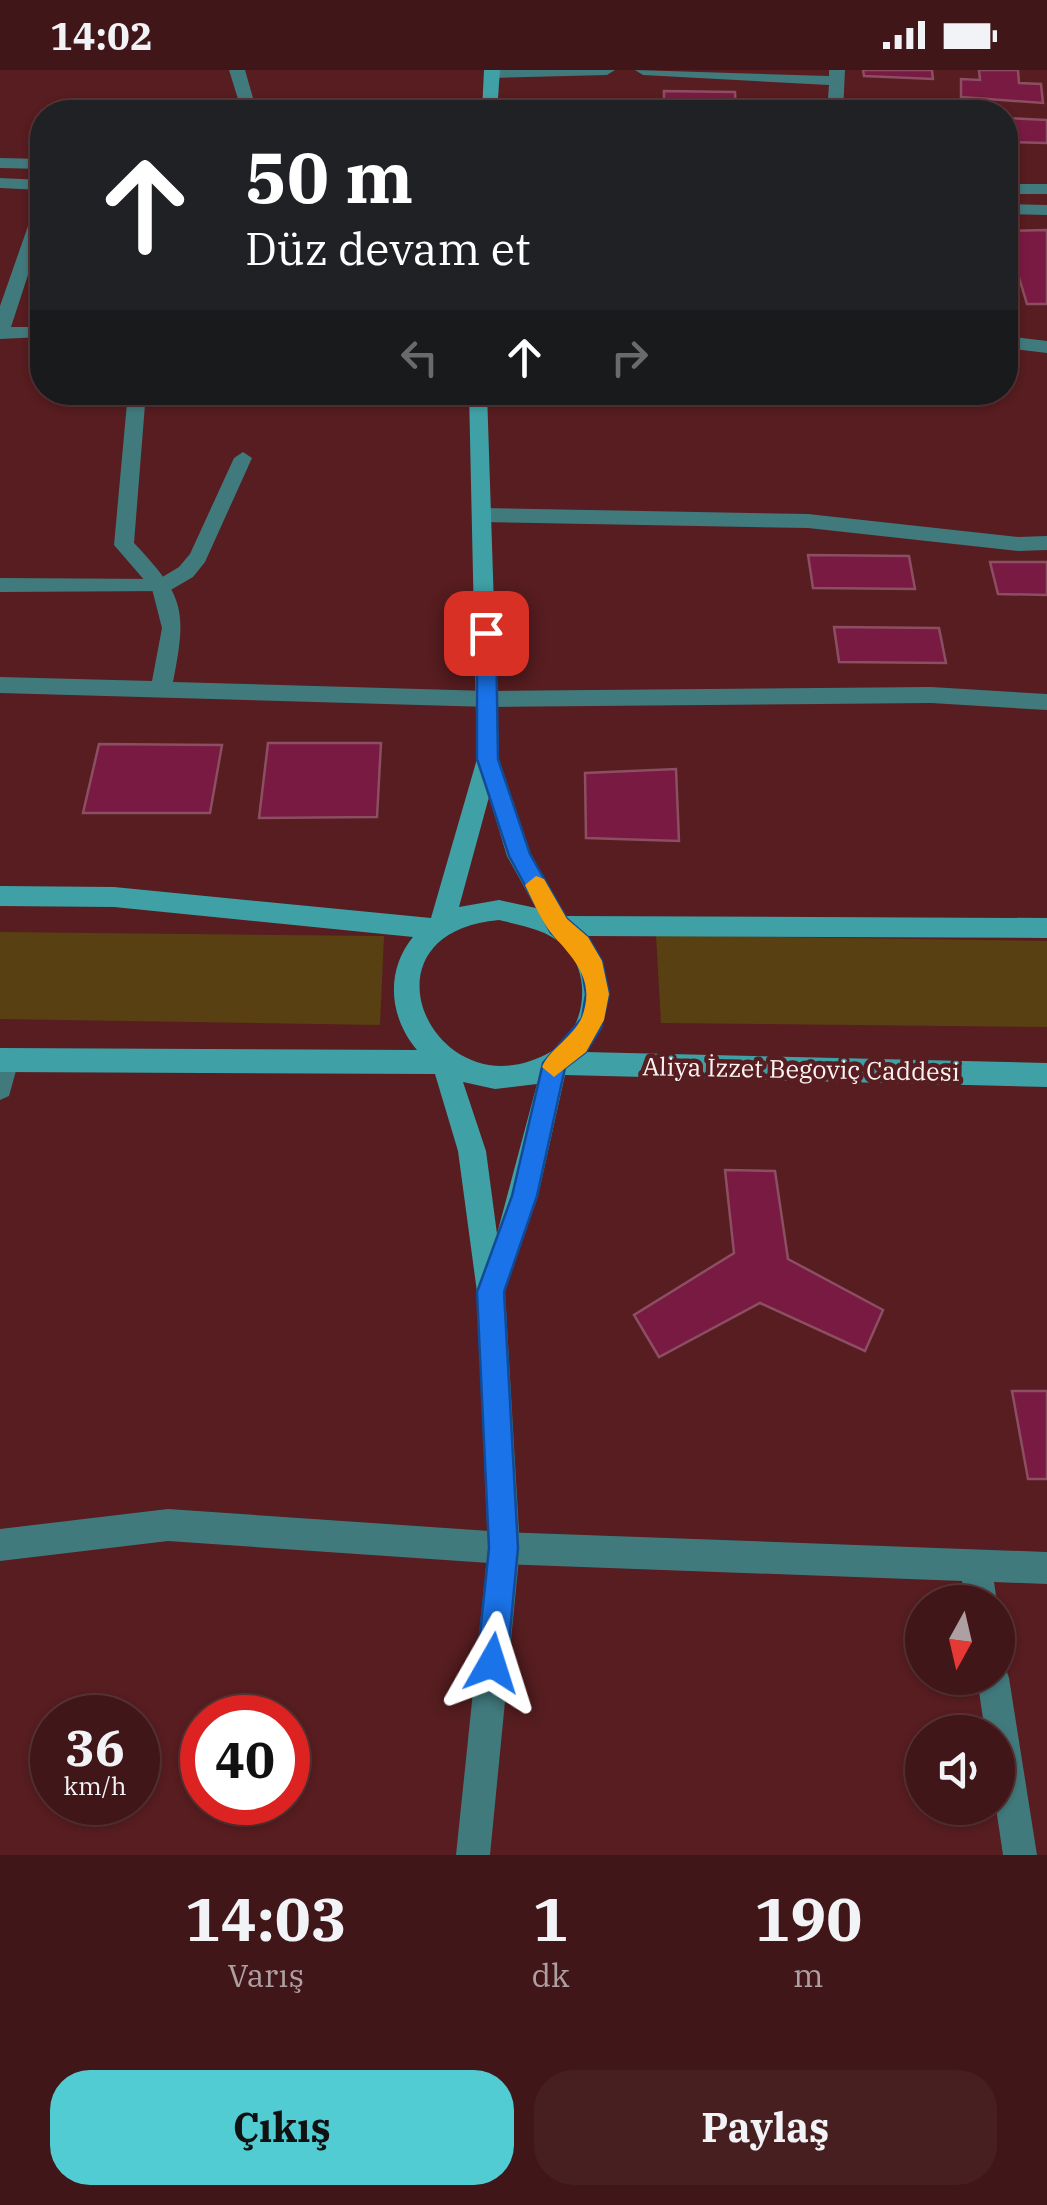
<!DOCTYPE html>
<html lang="tr">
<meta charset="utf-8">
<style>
body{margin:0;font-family:"IBM Plex Serif",serif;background:#481f21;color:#f1f3f6;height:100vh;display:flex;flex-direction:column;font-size:38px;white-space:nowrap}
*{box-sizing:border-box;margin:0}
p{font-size:32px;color:#ae9fa2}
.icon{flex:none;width:55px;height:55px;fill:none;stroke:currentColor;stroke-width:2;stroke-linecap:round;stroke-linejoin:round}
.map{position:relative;height:1785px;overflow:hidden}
.side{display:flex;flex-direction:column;background:#411618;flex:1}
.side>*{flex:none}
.banner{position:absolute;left:30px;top:30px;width:988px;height:305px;border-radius:40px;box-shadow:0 2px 8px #0004,0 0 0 2px #5a3537;background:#202124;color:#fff;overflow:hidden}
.needle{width:65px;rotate:188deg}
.fabs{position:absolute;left:905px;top:1515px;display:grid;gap:20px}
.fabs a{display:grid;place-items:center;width:110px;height:110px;border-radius:50%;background:#411618;box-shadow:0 2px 8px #0004,0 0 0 2px #5a3537;font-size:50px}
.speed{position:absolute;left:30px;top:1625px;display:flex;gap:20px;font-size:50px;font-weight:700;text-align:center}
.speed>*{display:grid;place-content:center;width:130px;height:130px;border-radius:50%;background:#411618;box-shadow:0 2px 8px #0004,0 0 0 2px #5a3537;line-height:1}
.speed small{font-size:25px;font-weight:400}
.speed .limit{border:15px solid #d22;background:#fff;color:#111}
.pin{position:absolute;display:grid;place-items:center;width:85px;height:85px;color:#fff;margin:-42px;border-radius:20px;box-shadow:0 5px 15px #0006}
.me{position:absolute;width:110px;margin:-55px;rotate:6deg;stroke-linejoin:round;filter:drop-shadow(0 0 8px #0008)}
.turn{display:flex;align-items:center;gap:35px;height:210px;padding:0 50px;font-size:45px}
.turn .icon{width:130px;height:130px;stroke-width:2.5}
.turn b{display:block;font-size:70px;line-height:85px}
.lanes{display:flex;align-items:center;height:95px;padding:0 50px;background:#0003;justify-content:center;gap:50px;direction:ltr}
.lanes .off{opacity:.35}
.eta{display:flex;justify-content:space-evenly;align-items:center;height:170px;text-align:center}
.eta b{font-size:60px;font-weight:800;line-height:70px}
.cta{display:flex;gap:20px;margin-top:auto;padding:20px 50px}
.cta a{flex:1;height:115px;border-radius:40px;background:#51ccd2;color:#111;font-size:40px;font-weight:800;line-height:115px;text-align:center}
.cta a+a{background:#481f21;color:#f1f3f6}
.status{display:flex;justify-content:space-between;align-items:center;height:70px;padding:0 50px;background:#411618;direction:ltr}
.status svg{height:28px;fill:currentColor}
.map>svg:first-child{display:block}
</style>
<div class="status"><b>14:02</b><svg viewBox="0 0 49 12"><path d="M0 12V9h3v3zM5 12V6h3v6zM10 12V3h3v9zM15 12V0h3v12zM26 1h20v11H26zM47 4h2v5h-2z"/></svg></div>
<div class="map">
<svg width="1047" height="1785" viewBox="0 0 1047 1785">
<rect width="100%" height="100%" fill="#571d20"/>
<g fill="#584012">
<polygon points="0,862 384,866 380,955 0,949"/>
<polygon points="656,865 1047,871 1047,957 661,953"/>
</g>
<g fill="#791a42" stroke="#8c4e62" stroke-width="2.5">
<polygon points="863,0 932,0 933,9 864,6"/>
<polygon points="979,0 1018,0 1019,13 1041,14 1043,33 961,27 961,9 980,10"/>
<polygon points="664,21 735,22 736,41 664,39"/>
<polygon points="608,32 642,32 643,42 609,42"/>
<polygon points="761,33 792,35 791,42 760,42"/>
<polygon points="1005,48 1047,50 1047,73 1005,72"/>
<polygon points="1047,160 1047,234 1027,234 1005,161"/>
<polygon points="808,485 909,486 915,519 813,518"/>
<polygon points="990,492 1047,492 1047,525 998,524"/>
<polygon points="834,557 939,558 946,593 839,592"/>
<polygon points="268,673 381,673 377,747 259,748"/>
<polygon points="99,674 222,675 210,743 83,743"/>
<polygon points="676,699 679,771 586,768 585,703"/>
<polygon points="725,1100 775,1101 788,1189 883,1240 865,1281 760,1233 659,1287 634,1245 734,1183"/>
<polygon points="1012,1321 1047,1321 1047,1409 1028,1409"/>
</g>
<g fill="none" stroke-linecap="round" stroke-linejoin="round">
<polygon fill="#417a7d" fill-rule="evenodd" points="243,382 252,388 205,492 193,507 169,521 0,522 0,508 159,509 179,497 190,484 234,388"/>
<g fill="#417a7d" fill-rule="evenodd">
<polygon points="229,0 245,0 257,42 242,42"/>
<polygon points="487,0 615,0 607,5 492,8 487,6"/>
<polygon points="635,0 829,6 829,0 845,0 843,42 827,42 829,15 643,5"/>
<polygon points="42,134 42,162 11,257 42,257 42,267 0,269 0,236 34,139"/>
<polygon points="1005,266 1047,271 1047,283 1005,278"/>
<path d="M128,322H146L134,473C185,527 187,540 173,612L489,621L931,617L1047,624V640L931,633L489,637L0,623V607L152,611L162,558L152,519L114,475Z"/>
<polygon points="482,438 808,444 1018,467 1047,466 1047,480 1018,481 808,458 482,452 472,445"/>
<polygon points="6,978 15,982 19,990 9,1026 0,1030 0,981"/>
<polygon points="168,1439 504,1462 1047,1482 1047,1514 994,1512 997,1532 965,1532 962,1511 504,1494 168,1471 0,1491 0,1459"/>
<polygon points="998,1593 1005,1596 1009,1608 1037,1785 1003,1785 996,1738 998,1662 985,1662 977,1608 998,1608"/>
</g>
<g fill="#417a7d" fill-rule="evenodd">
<polygon points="0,88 42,89 42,99 0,98"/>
<polygon points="0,108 42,110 42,120 0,118"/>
<rect x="1005" y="114" width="42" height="10"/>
<polygon points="1005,134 1047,135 1047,145 1005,144"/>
<polygon points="491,1208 501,1212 505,1222 520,1478 490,1785 456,1785 488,1478 477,1222 481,1212"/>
</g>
<g fill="#3fa1a6" fill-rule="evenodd">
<polygon points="484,0 500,0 497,42 482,42"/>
<path d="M469,322H487L499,689L530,784L566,846L1047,848V868L586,866C610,906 616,943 585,982L1047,993V1017L565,1005L538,1126L501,1232L491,1236L481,1232L477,1222L458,1081L435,1004L0,1002V978L417,980C389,947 385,901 413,867L114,837L0,836V816L114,817L431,848L477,689ZM489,727L507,786L536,838L499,830L459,837ZM499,850C523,856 551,860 568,880C592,909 585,961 552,981C437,1049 349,863 499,850ZM463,1012L495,1019L537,1014L497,1164L486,1081Z"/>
</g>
</g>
<polygon fill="#1a73e8" stroke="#114b97" stroke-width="2.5" points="486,556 496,563 498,689 530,784 567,849 588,867 602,891 609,924 601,958 586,982 565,998 537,1126 504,1222 518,1478 507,1593 503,1604 492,1608 481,1604 477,1593 489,1478 477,1222 512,1126 543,993 582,948 586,924 582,900 572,881 551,863 509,786 477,689 477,563"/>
<path fill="#f59e0b" d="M536,806L544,809L567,849L588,867L602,891L609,924L604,950L586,982L554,1007L542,997C551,977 573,968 582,947C596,910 574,889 552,864C541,851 533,831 525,815Z"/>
<g text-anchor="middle" stroke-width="9" stroke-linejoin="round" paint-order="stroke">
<g font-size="25" fill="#fbf3f2" stroke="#571d20">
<text transform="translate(801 999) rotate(1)" y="9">Aliya İzzet Begoviç Caddesi</text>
</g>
</g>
</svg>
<div class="fabs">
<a><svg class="needle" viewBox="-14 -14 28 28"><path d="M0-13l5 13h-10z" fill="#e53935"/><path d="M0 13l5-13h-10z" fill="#ae9fa2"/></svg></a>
<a><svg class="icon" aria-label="sound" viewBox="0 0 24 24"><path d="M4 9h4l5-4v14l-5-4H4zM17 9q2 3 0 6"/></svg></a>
</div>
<div class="speed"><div>36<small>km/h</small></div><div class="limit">40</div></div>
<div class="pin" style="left:486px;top:563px;background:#d93025"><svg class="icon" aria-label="arrive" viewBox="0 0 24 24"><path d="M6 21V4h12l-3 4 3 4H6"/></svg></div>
<svg class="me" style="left:492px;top:1593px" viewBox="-20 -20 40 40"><path d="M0-17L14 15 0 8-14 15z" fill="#1a73e8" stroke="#fff" stroke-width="4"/></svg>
<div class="banner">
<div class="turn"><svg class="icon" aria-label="ahead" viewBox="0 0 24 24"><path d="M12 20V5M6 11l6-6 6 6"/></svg><div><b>50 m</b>Düz devam et</div></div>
<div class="lanes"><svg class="icon off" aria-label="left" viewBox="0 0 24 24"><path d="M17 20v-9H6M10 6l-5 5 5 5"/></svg><svg class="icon" aria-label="ahead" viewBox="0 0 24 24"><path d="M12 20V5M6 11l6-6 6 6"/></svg><svg class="icon off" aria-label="right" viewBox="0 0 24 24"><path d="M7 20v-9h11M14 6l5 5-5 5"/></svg></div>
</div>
</div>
<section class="side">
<div class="eta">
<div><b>14:03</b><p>Varış</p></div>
<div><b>1</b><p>dk</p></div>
<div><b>190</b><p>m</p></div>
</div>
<div class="cta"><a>Çıkış</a><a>Paylaş</a></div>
</section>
